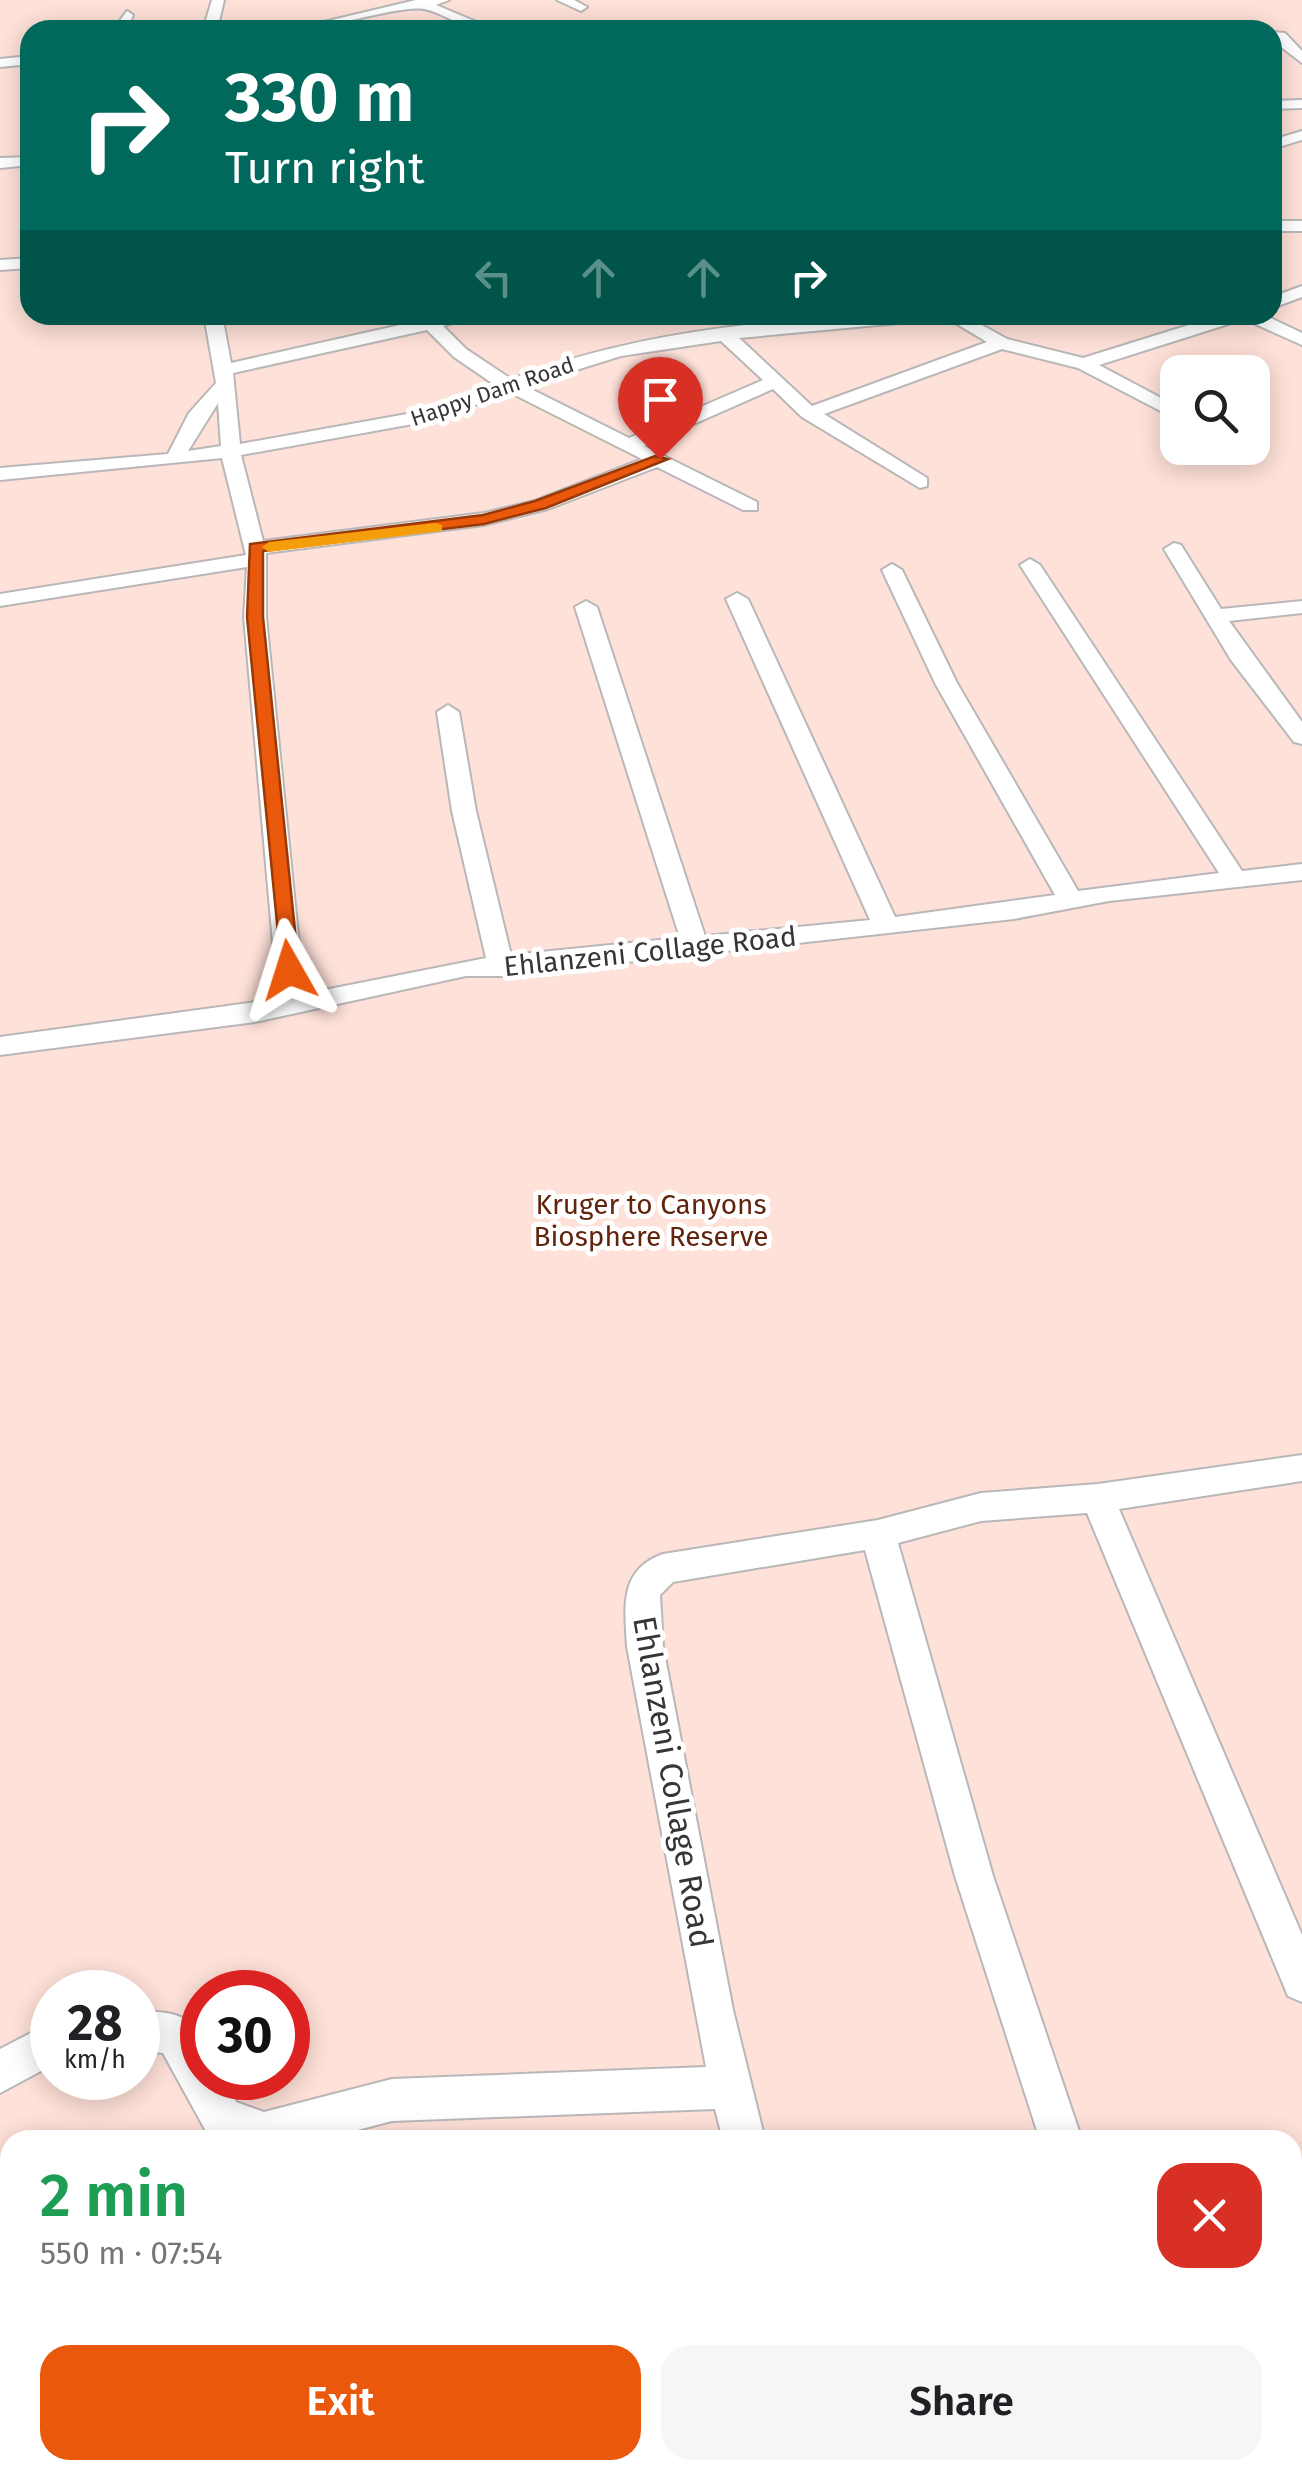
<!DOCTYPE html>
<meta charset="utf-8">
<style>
body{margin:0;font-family:"Fira Sans",sans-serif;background:#f6f6f6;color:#202124;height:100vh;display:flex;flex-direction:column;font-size:38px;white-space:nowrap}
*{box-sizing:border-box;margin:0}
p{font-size:32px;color:#757577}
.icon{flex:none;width:55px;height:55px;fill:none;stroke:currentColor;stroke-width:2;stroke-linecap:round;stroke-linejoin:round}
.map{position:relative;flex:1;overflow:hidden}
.panel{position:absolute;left:0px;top:2130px;width:1302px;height:350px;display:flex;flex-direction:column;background:#fff;border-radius:30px 30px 0 0;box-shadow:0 5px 25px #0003}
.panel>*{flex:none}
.hud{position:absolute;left:20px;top:20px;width:1262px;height:305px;border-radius:30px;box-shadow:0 5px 25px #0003;background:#00695c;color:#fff;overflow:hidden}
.fabs{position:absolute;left:1160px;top:355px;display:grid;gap:20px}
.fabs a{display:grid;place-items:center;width:110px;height:110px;border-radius:20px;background:#fff;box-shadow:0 5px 25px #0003;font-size:50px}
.speed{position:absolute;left:30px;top:1970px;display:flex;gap:20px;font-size:50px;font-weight:700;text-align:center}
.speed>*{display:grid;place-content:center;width:130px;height:130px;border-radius:50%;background:#fff;box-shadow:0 5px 25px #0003;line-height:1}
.speed small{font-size:25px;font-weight:400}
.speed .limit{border:15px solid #d22;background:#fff;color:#111}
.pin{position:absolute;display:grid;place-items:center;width:85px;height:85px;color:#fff;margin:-102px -42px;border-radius:50% 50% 50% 0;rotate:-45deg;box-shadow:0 0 10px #0007}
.pin .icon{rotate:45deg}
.me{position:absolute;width:110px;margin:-55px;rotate:354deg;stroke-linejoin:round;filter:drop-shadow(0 0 8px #0008)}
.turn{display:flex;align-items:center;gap:35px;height:210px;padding:0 40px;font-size:45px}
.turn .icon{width:130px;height:130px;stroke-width:2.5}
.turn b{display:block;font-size:70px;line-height:85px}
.lanes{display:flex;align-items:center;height:95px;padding:0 40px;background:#0003;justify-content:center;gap:50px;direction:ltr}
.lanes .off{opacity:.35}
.round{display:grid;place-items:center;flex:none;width:105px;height:105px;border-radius:30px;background:#f6f6f6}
.head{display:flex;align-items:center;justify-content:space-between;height:170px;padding:0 40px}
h1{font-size:60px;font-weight:600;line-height:75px;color:#1e9e55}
.button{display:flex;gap:20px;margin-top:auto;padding:20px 40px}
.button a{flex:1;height:115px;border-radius:30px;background:#ea580c;color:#fff;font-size:40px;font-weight:600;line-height:115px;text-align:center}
.button a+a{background:#f6f6f6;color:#202124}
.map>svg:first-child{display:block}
</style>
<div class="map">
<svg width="1302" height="2480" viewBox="0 0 1302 2480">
<rect width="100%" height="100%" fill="#fefafc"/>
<path fill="#fee1d8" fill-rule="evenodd" d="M0,0H1302V2480H0ZM30,30H1272V315H30ZM1178,372H1252V448H1178ZM52,1992H138V2078H52ZM202,1992H288V2078H202ZM10,2140H1292V2470H10Z"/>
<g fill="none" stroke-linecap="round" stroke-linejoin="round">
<g stroke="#bab7b9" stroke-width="4">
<g id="minor">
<polygon points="212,0 224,0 217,30 203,30"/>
<path d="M416,0H449L436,5L491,28C468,34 446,13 424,9C399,5 326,30 290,30Z"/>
<polygon points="557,0 574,0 587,7 581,11"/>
<polygon points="127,11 133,15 127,30 113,30"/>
<polygon points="1272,32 1285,33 1302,51 1302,63 1272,40"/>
<polygon points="30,56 30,64 0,67 0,59"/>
<polygon points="1302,100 1302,108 1272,109 1272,101"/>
<polygon points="1302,131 1302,140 1272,149 1272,140"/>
<polygon points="30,157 30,165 0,168 0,158"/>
<rect x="1272" y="221" width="30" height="10"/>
<polygon points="30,258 30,268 0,270 0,260"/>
<polygon points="1302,286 1302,297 1272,308 1272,297"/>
<path d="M204,315H222L231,363L418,321L413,315H478L443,326L466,349L511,379C647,328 796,315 941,315L932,320L739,338L812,406L987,342L942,315H964L1007,339L1083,358L1221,315H1264L1302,333V345L1244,319L1099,365L1178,407V420L1078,368L1002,349L824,414L927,478V486L920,488L802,417L773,389L644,446L757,502V510H743L657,467L548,509L484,525L266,553V617L304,994L486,958L452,811L437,712L448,705L459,712L476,811L511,955L680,938L575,607L586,601L597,607L705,936L870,920L726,599L737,593L748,599L895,917L1055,895L935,683L882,570L892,564L902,570L957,683L1078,891L1219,873L1020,565L1030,559L1040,565L1242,871L1302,864V880L1109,901L1014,919L501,976H466L255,1022L0,1055V1037L278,999L244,617L247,567L0,606V594L246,555L222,458L0,480V468L168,454L189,413L216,383ZM427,330L454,357L495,385L429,410L240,444L233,373ZM721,341L763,380L629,438L525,386L621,356ZM509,392L642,459L534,501L484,513L263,541L241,455L435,420ZM218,403L221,446L188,451Z"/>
<polygon points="1174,543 1181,545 1221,609 1302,601 1302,613 1229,621 1302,722 1302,744 1294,742 1231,660 1164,549"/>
<path d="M1302,1455V1481L1119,1509L1302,1935V2002L1288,1996L1087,1513L981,1521L898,1543L993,1876L1082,2140H1040L955,1876L865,1550L673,1582L660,1595L663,1647L733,2010L765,2140H723L715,2109L392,2121L319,2140H224L207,2133L163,2053L138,2051V2011C193,2012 202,2022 202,2078H225L236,2102L264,2112L392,2079L706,2067L627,1647C625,1608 618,1570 663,1554L878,1520L981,1493L1098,1484Z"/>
<polygon points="52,2022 52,2065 0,2093 0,2049"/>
<polygon points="371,2470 419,2470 420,2480 372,2480"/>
<polygon points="793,2470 841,2470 843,2480 795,2480"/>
<polygon points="1137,2470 1185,2470 1187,2480 1139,2480"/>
</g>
</g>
<use href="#minor" fill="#fff" fill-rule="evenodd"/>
</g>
<polygon fill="#ea580c" stroke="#983908" stroke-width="2.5" points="655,456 668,459 546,508 484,524 263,551 263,617 299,970 296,974 282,974 247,617 250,544 483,515 535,501"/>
<polygon fill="#f59e0b" points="436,523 442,525 442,531 269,552 262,547 269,542"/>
<g text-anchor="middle" stroke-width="10" stroke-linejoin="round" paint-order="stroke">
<g font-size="22" fill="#373536" stroke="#fff">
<text transform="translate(492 391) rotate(-19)" y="8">Happy Dam Road</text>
</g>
<g font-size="28" fill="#373536" stroke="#fff">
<text transform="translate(650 951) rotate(-6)" y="10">Ehlanzeni Collage Road</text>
</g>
<g font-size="28" fill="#61240d" stroke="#fff">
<text x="651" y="1214">Kruger to Canyons<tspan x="651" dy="32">Biosphere Reserve</tspan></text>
</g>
<g font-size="32" fill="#373536" stroke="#fff">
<text transform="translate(673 1782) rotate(80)" y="11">Ehlanzeni Collage Road</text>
</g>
</g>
</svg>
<div class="fabs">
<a><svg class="icon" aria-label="search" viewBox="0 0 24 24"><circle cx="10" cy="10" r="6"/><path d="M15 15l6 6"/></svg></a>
</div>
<div class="speed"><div>28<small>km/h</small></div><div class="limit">30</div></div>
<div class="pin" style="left:660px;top:459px;background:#d93025"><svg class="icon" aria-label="arrive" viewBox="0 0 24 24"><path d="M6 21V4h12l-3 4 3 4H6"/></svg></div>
<svg class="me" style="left:289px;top:970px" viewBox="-20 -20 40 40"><path d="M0-17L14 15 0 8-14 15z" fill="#ea580c" stroke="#fff" stroke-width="4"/></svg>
<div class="hud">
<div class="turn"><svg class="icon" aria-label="right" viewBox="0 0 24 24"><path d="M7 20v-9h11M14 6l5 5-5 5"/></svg><div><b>330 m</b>Turn right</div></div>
<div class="lanes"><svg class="icon off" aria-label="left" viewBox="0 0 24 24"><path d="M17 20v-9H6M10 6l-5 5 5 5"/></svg><svg class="icon off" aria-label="ahead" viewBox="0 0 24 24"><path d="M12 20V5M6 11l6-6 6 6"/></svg><svg class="icon off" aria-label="ahead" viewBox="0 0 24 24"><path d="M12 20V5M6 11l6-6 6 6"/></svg><svg class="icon" aria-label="right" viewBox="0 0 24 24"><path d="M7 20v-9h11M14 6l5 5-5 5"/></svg></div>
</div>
<section class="panel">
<div class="head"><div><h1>2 min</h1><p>550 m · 07:54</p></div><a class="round" style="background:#d93025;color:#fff"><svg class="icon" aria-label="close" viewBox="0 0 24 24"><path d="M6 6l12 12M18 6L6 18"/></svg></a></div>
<div class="button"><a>Exit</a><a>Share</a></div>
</section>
</div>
